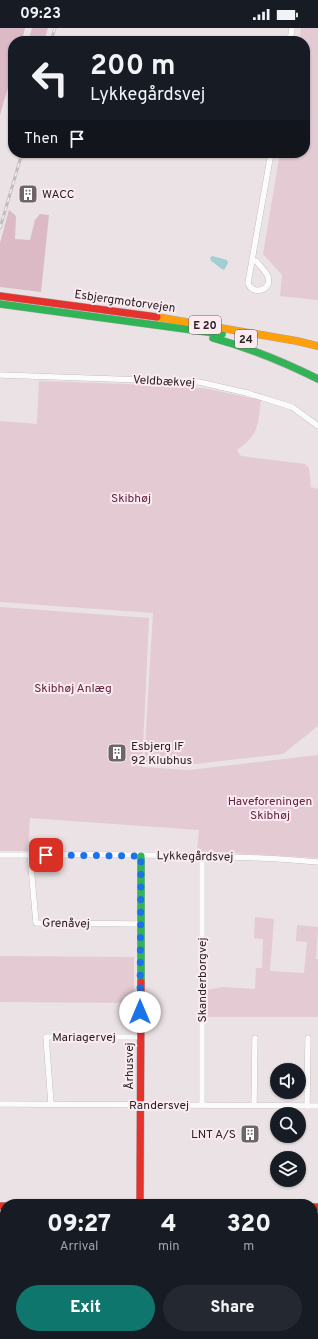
<!DOCTYPE html>
<meta charset="utf-8">
<style>
body{margin:0;font-family:Overpass,sans-serif;background:#242831;color:#f1f3f6;height:100vh;display:flex;flex-direction:column;font-size:15px;white-space:nowrap}
*{box-sizing:border-box;margin:0}
p{font-size:13px;color:#9ea1a6}
.icon{flex:none;width:22px;height:22px;fill:none;stroke:currentColor;stroke-width:2;stroke-linecap:round;stroke-linejoin:round}
.map{position:relative;flex:1;overflow:hidden}
.sheet{position:absolute;left:0px;top:1171px;width:318px;height:140px;display:flex;flex-direction:column;background:#171b24;border-radius:16px 16px 0 0;box-shadow:0 1px 3px #0004}
.sheet>*{flex:none}
.top-card{position:absolute;left:8px;top:8px;width:302px;height:122px;border-radius:16px;box-shadow:0 1px 3px #0004;background:#171b24;color:#f1f3f6;overflow:hidden}
.buttons{position:absolute;left:270px;top:1035px;display:grid;gap:8px}
.buttons a{display:grid;place-items:center;width:36px;height:36px;border-radius:50%;background:#171b24;box-shadow:0 1px 3px #0004;font-size:20px}
.pin{position:absolute;display:grid;place-items:center;width:34px;height:34px;color:#fff;margin:-17px;border-radius:8px;box-shadow:0 2px 6px #0006}
.me{position:absolute;width:44px;margin:-22px;rotate:0deg;stroke-linejoin:round;filter:drop-shadow(0 0 3px #0008)}
.turn{display:flex;align-items:center;gap:14px;height:84px;padding:0 16px;font-size:18px}
.turn .icon{width:52px;height:52px;stroke-width:2.5}
.turn b{display:block;font-size:28px;line-height:34px}
.then{display:flex;align-items:center;height:38px;padding:0 16px;background:#0003;gap:8px;font-size:15px}
.eta{display:flex;justify-content:space-evenly;align-items:center;height:68px;text-align:center}
.eta b{font-size:24px;font-weight:800;line-height:28px}
.button{display:flex;gap:8px;margin-top:auto;padding:8px 16px}
.button a{flex:1;height:46px;border-radius:24px;background:#0f766e;color:#fff;font-size:16px;font-weight:800;line-height:46px;text-align:center}
.button a+a{background:#242831;color:#f1f3f6}
.status{display:flex;justify-content:space-between;align-items:center;height:28px;padding:0 20px;background:#171b24;direction:ltr}
.status svg{height:11px;fill:currentColor}
.map>svg:first-child{display:block}
</style>
<div class="status"><b>09:23</b><svg viewBox="0 0 49 12"><path d="M0 12V9h3v3zM5 12V6h3v6zM10 12V3h3v9zM15 12V0h3v12zM26 1h20v11H26zM47 4h2v5h-2z"/></svg></div>
<div class="map">
<svg width="318" height="1311" viewBox="0 0 318 1311">
<rect width="100%" height="100%" fill="#eae2e4"/>
<g fill="#e3cad3">
<polygon points="301,0 318,0 318,272 280,268 282,247 263,226 280,125 305,125 305,13 299,13"/>
<path d="M39,353L184,358L208,361L261,372C258,396 259,407 237,422L241,428L305,436L309,440L311,459L318,461V698L283,726L186,737L144,736L153,585L0,574V393L37,396Z"/>
<polygon points="0,579 149,590 142,739 189,742 318,727 318,830 197,823 199,802 30,790 28,823 0,823"/>
<polygon points="255,889 274,891 270,943 304,945 307,914 296,913 297,897 318,899 316,931 318,931 318,989 207,989 207,962 223,959 255,961 256,940 262,940 263,911 254,910"/>
<polygon points="0,928 134,929 134,975 0,974"/>
</g>
<g fill="#dbbac6">
<polygon points="0,0 25,0 22,13 13,13 13,42 0,87"/>
<polygon points="32,0 48,0 44,13 28,13"/>
<polygon points="9,182 16,188 15,211 30,212 35,192 40,186 49,187 41,264 0,259 0,215"/>
</g>
<path fill="#a1ced3" d="M212,228L227,232L228,235L224,242C219,240 215,235 211,233L210,230Z"/>
<g fill="none" stroke-linecap="round" stroke-linejoin="round">
<g stroke="#aea8aa" stroke-width="6">
<g id="street">
<polyline points="290,13 292,0"/>
<path d="M252,233H256C260,238 266,243 268,249C273,262 252,268 248,255L271,125"/>
<polyline points="0,347 199,354 247,365 292,379 318,398"/>
<path d="M0,827C106,827 212,825 318,834"/>
<polyline points="30,827 36,895 141,896"/>
<polyline points="0,1076 318,1078"/>
<polyline points="51,1076 46,1009 140,1009"/>
<polyline points="202,1077 202,828"/>
<polyline points="254,1077 255,1010"/>
<polyline points="307,1078 308,1010"/>
<polyline points="313,1253 318,1253"/>
<polyline points="237,1306 238,1311"/>
<polyline points="296,1306 296,1311"/>
<polyline points="17,1311 18,1306"/>
<polyline points="139,1311 139,1306"/>
<polyline points="190,1311 190,1306"/>
</g>
</g>
<g stroke="#aea8aa" stroke-width="8">
<g id="fast">
<polyline points="0,276 222,306"/>
<path d="M213,310C250,320 284,334 318,351"/>
<polyline points="141,954 141,828"/>
</g>
</g>
<g stroke="#aea8aa" stroke-width="8">
<polyline id="slow" points="157,289 297,313 318,318"/>
</g>
<g stroke="#aea8aa" stroke-width="8">
<g id="jam">
<polyline points="0,268 157,289"/>
<polyline points="140,1176 141,954"/>
<polyline points="0,1178 5,1178"/>
<polyline points="313,1179 318,1179"/>
<polyline points="0,1188 5,1188"/>
<polyline points="313,1190 318,1190"/>
</g>
</g>
<use href="#street" stroke="#fcfbfb" stroke-width="5.5"/>
<use href="#fast" stroke="#30b455" stroke-width="7"/>
<use href="#slow" stroke="#ff9f0a" stroke-width="7"/>
<use href="#jam" stroke="#e5322d" stroke-width="7"/>
<g stroke="#bfbdbd" stroke-width="3">
<g id="rail">
<polyline points="51,13 55,0"/>
<polyline points="0,200 22,125"/>
</g>
</g>
<use href="#rail" stroke="#fbebf1" stroke-width="1.5" stroke-dasharray="4.5" stroke-linecap="butt"/>
</g>
<g fill="none" stroke-linecap="round" stroke-linejoin="round">
<polyline stroke="#1a73e8" stroke-width="7" stroke-dasharray="0 12.6" points="46,827 141,828 140,984"/>
</g>
<defs>
<g id="building-square" transform="scale(1)"><rect x="-9" y="-9" width="18" height="18" rx="4" fill="#6d6668" stroke="#fbebf1"/><path d="M-4-6H4V6H1V3H-1V6H-4ZM-2.5-4.3h1.7v1.8h-1.7ZM.8-4.3h1.7v1.8H.8ZM-2.5-1h1.7V.8h-1.7ZM.8-1h1.7V.8H.8Z" fill="#fff"/></g>
</defs>
<g fill-rule="evenodd">
<use href="#building-square" x="28" y="166"/>
<use href="#building-square" x="117" y="725"/>
<use href="#building-square" x="250" y="1106"/>
</g>
<g text-anchor="middle" stroke-width="4" stroke-linejoin="round" paint-order="stroke">
<g fill="#fbebf1" stroke="#685f62" stroke-width="1">
<rect x="189" y="288" width="32" height="18" rx="3"/>
<rect x="235" y="302" width="22" height="18" rx="3"/>
</g>
<g font-size="11" font-weight="bold" fill="#292325">
<text x="205" y="301">E 20</text>
<text x="246" y="315">24</text>
</g>
<g font-size="12" fill="#292325" stroke="#fbebf1" text-anchor="start">
<text x="42" y="170">WACC</text>
<text x="131" y="722">Esbjerg IF<tspan x="131" dy="14">92 Klubhus</tspan></text>
<text x="236" y="1110" text-anchor="end">LNT A/S</text>
</g>
<g font-size="12" fill="#292325" stroke="#fbebf1">
<text transform="translate(125 273) rotate(8)" y="4">Esbjergmotorvejen</text>
<text transform="translate(164 353) rotate(3)" y="4">Veldbækvej</text>
<text transform="translate(195 828) rotate(1)" y="4">Lykkegårdsvej</text>
<text transform="translate(66 895) rotate(1)" y="4">Grenåvej</text>
<text transform="translate(202 952) rotate(-90)" y="4">Skanderborgvej</text>
<text x="84" y="1013">Mariagervej</text>
<text transform="translate(129 1038) rotate(-90)" y="4">Århusvej</text>
<text x="159" y="1081">Randersvej</text>
</g>
<g font-size="12" fill="#642341" stroke="#fbebf1">
<text x="131" y="474">Skibhøj</text>
<text x="73" y="664">Skibhøj Anlæg</text>
<text x="270" y="777">Haveforeningen<tspan x="270" dy="14">Skibhøj</tspan></text>
</g>
</g>
</svg>
<div class="buttons">
<a><svg class="icon" aria-label="sound" viewBox="0 0 24 24"><path d="M4 9h4l5-4v14l-5-4H4zM17 9q2 3 0 6"/></svg></a>
<a><svg class="icon" aria-label="search" viewBox="0 0 24 24"><circle cx="10" cy="10" r="6"/><path d="M15 15l6 6"/></svg></a>
<a><svg class="icon" aria-label="layers" viewBox="0 0 24 24"><path d="M12 4l9 5-9 5-9-5zM3 14l9 5 9-5"/></svg></a>
</div>
<div class="pin" style="left:46px;top:827px;background:#d93025"><svg class="icon" aria-label="arrive" viewBox="0 0 24 24"><path d="M6 21V4h12l-3 4 3 4H6"/></svg></div>
<svg class="me" style="left:140px;top:984px" viewBox="-20 -20 40 40"><circle r="19" fill="#fff"/><path d="M0-13L10 11 0 6-10 11z" fill="#1a73e8"/></svg>
<div class="top-card">
<div class="turn"><svg class="icon" aria-label="left" viewBox="0 0 24 24"><path d="M17 20v-9H6M10 6l-5 5 5 5"/></svg><div><b>200 m</b>Lykkegårdsvej</div></div>
<div class="then">Then<svg class="icon" aria-label="arrive" viewBox="0 0 24 24"><path d="M6 21V4h12l-3 4 3 4H6"/></svg></div>
</div>
<section class="sheet">
<div class="eta">
<div><b>09:27</b><p>Arrival</p></div>
<div><b>4</b><p>min</p></div>
<div><b>320</b><p>m</p></div>
</div>
<div class="button"><a>Exit</a><a>Share</a></div>
</section>
</div>
